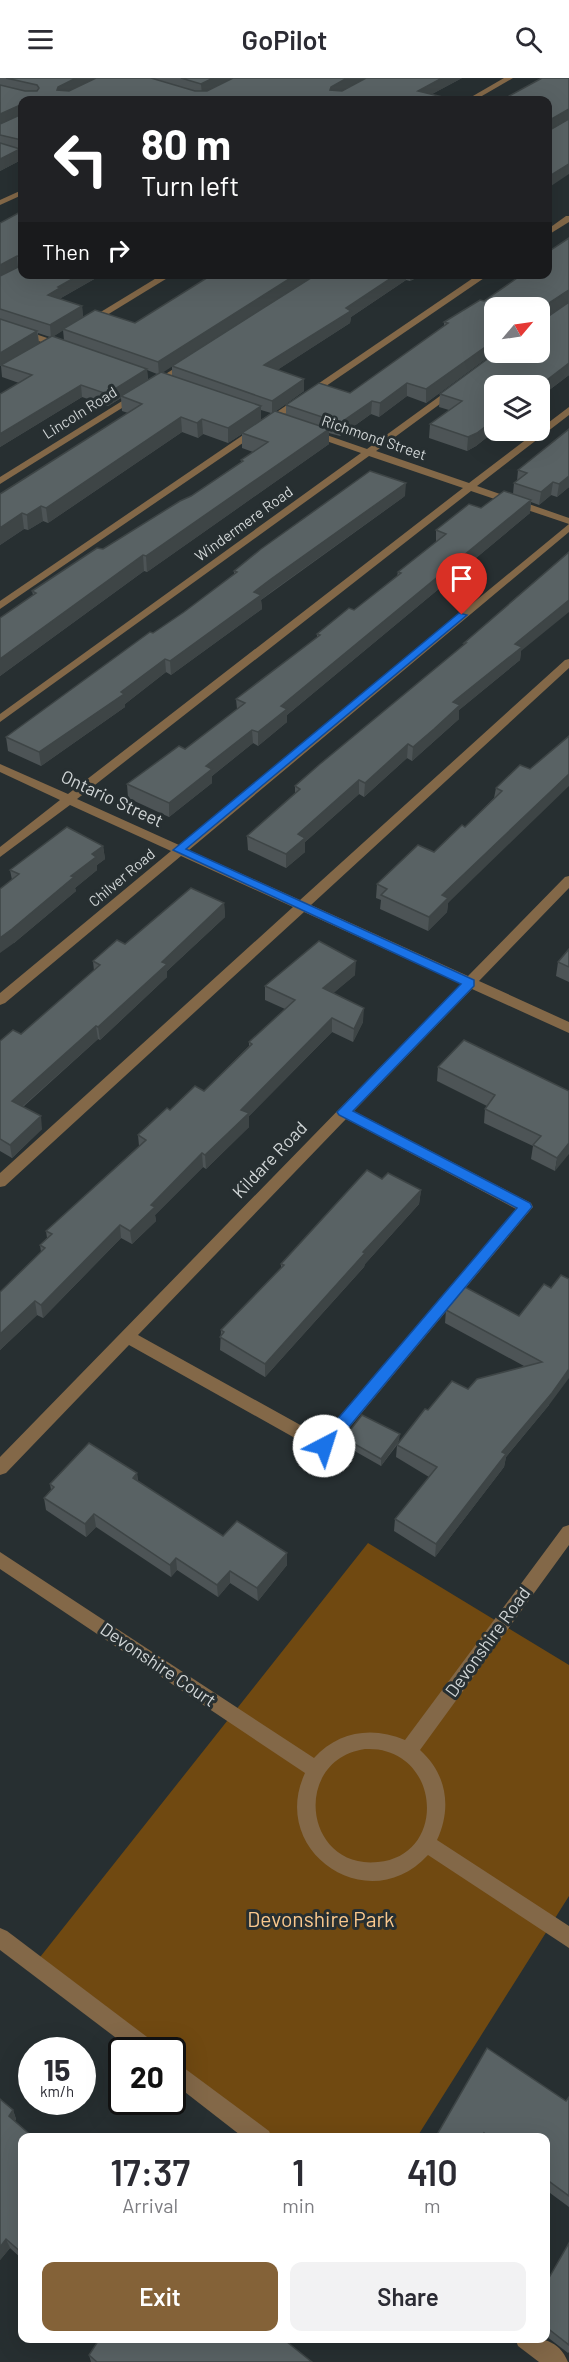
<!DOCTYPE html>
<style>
body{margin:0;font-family:Barlow,sans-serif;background:#f2f2f3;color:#2b2b33;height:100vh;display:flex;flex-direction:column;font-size:22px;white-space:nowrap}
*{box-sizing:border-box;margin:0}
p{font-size:20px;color:#7c7c81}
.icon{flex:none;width:33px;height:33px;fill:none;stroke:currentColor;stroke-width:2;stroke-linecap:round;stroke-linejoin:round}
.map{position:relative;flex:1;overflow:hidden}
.panel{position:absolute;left:18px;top:2055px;width:532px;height:210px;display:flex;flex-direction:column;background:#fff;border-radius:12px;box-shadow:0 6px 24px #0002}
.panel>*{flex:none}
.guide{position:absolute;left:18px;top:18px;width:534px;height:183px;border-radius:12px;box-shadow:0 6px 24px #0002;background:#202124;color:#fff;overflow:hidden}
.needle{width:39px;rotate:61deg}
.buttons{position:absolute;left:484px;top:219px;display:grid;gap:12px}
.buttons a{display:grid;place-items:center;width:66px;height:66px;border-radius:12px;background:#fff;box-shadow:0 6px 24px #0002;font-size:30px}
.speed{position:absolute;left:18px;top:1959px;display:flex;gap:12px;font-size:30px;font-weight:700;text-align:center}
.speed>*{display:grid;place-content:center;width:78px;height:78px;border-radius:50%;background:#fff;box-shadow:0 6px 24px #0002;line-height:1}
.speed small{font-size:15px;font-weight:400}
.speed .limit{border:3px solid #111;border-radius:9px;background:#fff;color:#111}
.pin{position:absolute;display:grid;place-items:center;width:51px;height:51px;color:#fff;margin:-62px -26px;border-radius:50% 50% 50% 0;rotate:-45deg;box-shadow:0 0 6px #0007}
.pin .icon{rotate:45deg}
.me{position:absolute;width:66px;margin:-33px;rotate:40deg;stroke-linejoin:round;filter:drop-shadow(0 0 4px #0008)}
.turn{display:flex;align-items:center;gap:21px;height:126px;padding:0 24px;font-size:27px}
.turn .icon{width:78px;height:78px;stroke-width:2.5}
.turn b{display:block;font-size:42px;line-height:51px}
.then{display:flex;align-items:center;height:57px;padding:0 24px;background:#0003;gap:12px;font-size:22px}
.eta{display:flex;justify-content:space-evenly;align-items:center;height:102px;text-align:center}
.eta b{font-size:36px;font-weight:600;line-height:42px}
.primary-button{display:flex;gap:12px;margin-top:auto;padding:12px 24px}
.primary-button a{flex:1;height:69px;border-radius:12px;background:#846238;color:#fff;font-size:24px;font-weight:600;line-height:69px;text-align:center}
.primary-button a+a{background:#f2f2f3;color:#2b2b33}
header{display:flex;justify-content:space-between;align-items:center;height:78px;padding:0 24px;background:#fff;font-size:27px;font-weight:600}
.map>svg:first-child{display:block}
</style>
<header><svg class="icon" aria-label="menu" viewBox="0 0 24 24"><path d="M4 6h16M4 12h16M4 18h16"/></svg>GoPilot<svg class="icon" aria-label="search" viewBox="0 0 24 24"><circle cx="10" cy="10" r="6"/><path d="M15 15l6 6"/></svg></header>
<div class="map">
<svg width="569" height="2284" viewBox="0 0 569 2284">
<rect width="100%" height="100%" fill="#272f31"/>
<polygon fill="#704911" points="368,1465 569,1587 569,1818 417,2059 268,2059 173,1987 172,1972 154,1972 37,1883"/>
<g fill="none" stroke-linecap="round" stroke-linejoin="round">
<g fill="#836848" fill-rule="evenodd">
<polygon points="504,0 513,0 475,22 466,22"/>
<polygon points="22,112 22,117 0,127 0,122"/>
<polygon points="566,138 569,138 569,144 548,157 548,151"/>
<polygon points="163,196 174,196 89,248 81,246"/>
<polygon points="479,196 490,196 0,531 0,523"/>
<polygon points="0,244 65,266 67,268 59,270 0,250"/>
<polygon points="188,282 193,285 191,287 0,406 0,399"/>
<path d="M451,310L459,312L376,373L469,405L569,329V337L477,408L569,440V454L189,772L300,822L565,582L569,581V590L311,827L468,898L565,799L569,798V810L479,903L569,944V955L472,911L354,1033L531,1125L533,1129L330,1373L324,1375L318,1373L129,1267L6,1395L0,1397V1379L461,906L304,834L5,1108L0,1109V1095L293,829L181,778L5,925L0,927V915L171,773L70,727L0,779V769L60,722L0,694V686L68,716L463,410L369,378L0,644V636L361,375L309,357V353H315L367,371ZM471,413L569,446L179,767L77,721ZM346,1041L516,1131L322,1359L138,1257Z"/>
<path d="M569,1447V1467L420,1672C447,1696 452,1730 437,1762L569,1848V1870L428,1777C369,1842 268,1774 305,1695L0,1491V1474L314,1680C338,1653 373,1648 405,1662L563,1449ZM365,1671C440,1667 450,1777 378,1784C304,1792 291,1682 365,1671Z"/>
<polygon points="0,1850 7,1853 155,1965 158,1972 132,1972 0,1872"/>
<polygon points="172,1981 269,2053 272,2060 244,2060 172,2004"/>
<path d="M515,2260C538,2260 558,2259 568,2284H539L518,2268Z"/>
</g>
</g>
<g fill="#4d5456" fill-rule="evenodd">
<polygon points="0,0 462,0 432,16 22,22 22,74 20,73 21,82 0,93"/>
<path d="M22,134V196H103L61,220V222L82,228L83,240L95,232L135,245L213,196H316L245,242L317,196H424L410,203L406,202L351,239L350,245L277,292L304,301V313L276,333L286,336V327L319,305L350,315L444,248V244L480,222L484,223L523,196H548V174L569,160V297L540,319V308H495V352H496L476,368L467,373L429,360L430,346L449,332L439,329L440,316L497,274H540V230H495V274L426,325L407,318L379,339L371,336L340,358L329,355V366L147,494L144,493L0,598V540L33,517L32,513L97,470L103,471L180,423L191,418L241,384V382L253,374L242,370V356L228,365L203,356L198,360L182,354L48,445L43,443L28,452L24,451L0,467V416L128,335L122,333L121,320L108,328L82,319L0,369V316L19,305L2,299L1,288H0V145ZM63,252L64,262L53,258L57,256ZM38,255L50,259L34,268L39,266ZM172,288V298L162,294ZM147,292L157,296L148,302ZM261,332L271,335L261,342Z"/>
<polygon points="569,351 569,409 557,419 551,417 539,427 531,424 530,435 287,637 287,644 258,668 253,665 212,698 212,705 169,739 128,720 127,706 185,671 237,631 236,621 317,560 317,556 354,532 397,498 398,494 436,464 436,452 513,416 514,405 517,403 518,392"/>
<polygon points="405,418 261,522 262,531 171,597 166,594 125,626 125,629 41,688 8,673 6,659 184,534 234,496 234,493"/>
<polygon points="464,565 521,573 520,582 459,632 459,641 412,683 407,680 364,719 359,716 305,764 305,774 286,790 248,772 247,758 295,716 295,708 464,567"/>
<polygon points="530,691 448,825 447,834 428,853 380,831 381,822 376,820 377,806 434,774 465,749 494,720 496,710"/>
<polygon points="103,768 105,781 97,787 97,792 75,810 76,813 14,865 12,802 10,792"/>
<polygon points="224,825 225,839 167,893 167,899 100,962 98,961 23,1029 42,1051 12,1080 0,1073 0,963 21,956 94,893 93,883 125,866"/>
<polygon points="569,871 569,904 556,898 558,884"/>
<polygon points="355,897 333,915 363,944 353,964 332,954 249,1038 249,1049 206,1091 203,1089 155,1137 156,1143 132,1166 121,1160 43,1240 37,1237 0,1272 0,1214 41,1174 40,1167 47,1160 46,1153 139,1068 138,1057 170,1032 204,1013 249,968 249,964 285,931 265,922 265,908"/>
<polygon points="438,989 569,1013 555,1093 531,1081 533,1068 484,1045 485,1031 487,1028 437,1003"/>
<polygon points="382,1101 421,1112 419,1126 365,1186 364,1189 265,1299 220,1272 221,1252 281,1190 281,1186"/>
<polygon points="544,1206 549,1327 506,1379 504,1389 435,1479 394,1453 395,1441 429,1399 396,1379 397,1367 381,1388 344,1367 344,1360 399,1364 428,1332 524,1288 445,1245 446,1232 519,1238"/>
<polygon points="137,1395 138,1403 223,1458 287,1475 287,1487 258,1523 230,1505 218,1519 177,1492 171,1499 96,1449 86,1459 46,1432 44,1420 51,1412 50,1406"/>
<polygon points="569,2019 569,2129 546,2112 546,2060 435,2060 566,2023"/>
<polygon points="13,2032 16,2041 15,2043 22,2060 22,2181 10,2170 0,2182"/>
<polygon points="569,2165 569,2274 568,2275 546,2258 546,2205"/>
<polygon points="89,2277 312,2284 91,2284"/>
</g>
<g fill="#3e4546">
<polygon points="76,0 99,0 59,20 57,12 58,9"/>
<polygon points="213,0 236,0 202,17 201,6"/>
<polygon points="347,0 366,0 330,22 331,9"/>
<polygon points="442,0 462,0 421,22 418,13"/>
<polygon points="20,27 21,38 0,48 0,36"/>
<polygon points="569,31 569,42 548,54 548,43"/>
<polygon points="20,71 21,82 0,93 0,81"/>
<polygon points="569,86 569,96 548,110 548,99"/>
<polygon points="17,178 18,190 0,199 0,187"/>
<polygon points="81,196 103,196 61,220 61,222 48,217 58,209"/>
<polygon points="297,196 316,196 159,297 158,284"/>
<polygon points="397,196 406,196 406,202 351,239 350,245 265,300 264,287 346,230"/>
<polygon points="411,196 424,196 410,203"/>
<polygon points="569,212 569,224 540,243 540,231"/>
<polygon points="82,228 83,240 51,260 50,247"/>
<polygon points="37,253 39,266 0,288 0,275"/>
<polygon points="495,262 495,274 426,325 426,311"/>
<polygon points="569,285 569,297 540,319 540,308 539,308"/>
<polygon points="147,291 148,304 121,318 121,320 108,328 107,316"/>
<polygon points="304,301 304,313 272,336 272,323"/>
<polygon points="407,305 407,318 379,339 380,325"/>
<polygon points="81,307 82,319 0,369 0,356"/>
<polygon points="372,323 371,336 340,358 340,345"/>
<polygon points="261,328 261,343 228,365 228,350"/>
<polygon points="181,339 182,354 48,445 46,430"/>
<polygon points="202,341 203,356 198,360 197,345"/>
<polygon points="495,341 495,352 496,352 476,368 467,373 468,359"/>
<polygon points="329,351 329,366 147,494 146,478"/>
<polygon points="569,398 569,409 557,419 559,406"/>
<polygon points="553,404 551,417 539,427 541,414"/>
<polygon points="406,405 405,418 271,514 261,522 262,531 171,597 170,583 254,514 271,501"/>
<polygon points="531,422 530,435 287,637 287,644 258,668 258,654 281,628"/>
<polygon points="41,428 43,443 28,452 27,437"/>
<polygon points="22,435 24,451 0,467 0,450"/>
<polygon points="143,477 144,493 0,598 0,581"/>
<polygon points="569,522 569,534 521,573 520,582 459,632 459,641 412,683 413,669 453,624 515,566"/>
<polygon points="165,581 166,594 125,626 125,629 41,688 39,674"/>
<polygon points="252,652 253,665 212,698 212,705 169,739 169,725 206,688"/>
<polygon points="408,666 407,680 364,719 365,705"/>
<polygon points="569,696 569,708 448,825 447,834 428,853 429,839 442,817"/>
<polygon points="359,702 359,716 305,764 305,774 286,790 286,776 298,756"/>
<polygon points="103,768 105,781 97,787 97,792 75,810 76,813 14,865 0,875 0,860 71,798 92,776"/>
<polygon points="224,825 225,839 167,893 167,899 100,962 98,949 162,884"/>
<polygon points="356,883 355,897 323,924 323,910"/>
<polygon points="364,930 363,944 353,964 354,951"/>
<polygon points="332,940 332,954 249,1038 249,1049 206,1091 205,1077 241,1032"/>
<polygon points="96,948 98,961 14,1036 12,1023"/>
<polygon points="41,1038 42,1051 12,1080 10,1067"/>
<polygon points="569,1065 569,1076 555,1093 557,1080"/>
<polygon points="202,1075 203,1089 155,1137 156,1143 132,1166 130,1153 151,1127"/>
<polygon points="421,1112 419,1126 365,1186 364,1189 265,1299 265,1286 363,1174"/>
<polygon points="120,1147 121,1160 43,1240 41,1227"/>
<polygon points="35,1223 37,1237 0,1272 0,1256"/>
<polygon points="569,1291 569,1300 549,1327 506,1379 504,1389 435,1479 436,1466 502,1374"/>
<polygon points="400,1356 399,1363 381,1388 381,1381"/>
<polygon points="137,1395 138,1408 133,1400"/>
<polygon points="94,1436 96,1449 86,1459 85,1446"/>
<polygon points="287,1475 287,1487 258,1523 257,1510"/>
<polygon points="176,1480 177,1492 171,1499 170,1487"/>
<polygon points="230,1493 230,1505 218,1519 217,1507"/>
<polygon points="13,2032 16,2041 12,2047 9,2038"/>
<polygon points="6,2161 10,2170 0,2182 0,2169"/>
</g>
<g fill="#596264" stroke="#3e4546" stroke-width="1.5">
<polygon points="6,0 76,0 58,9 57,12 69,13 96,0 151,0 195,13 207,13 233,0 347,0 331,9 330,12 342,13 366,0 442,0 418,13 455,22 22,22 22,28 20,27 0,36 0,7 25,13 37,13 39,10 37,7"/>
<polygon points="181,0 213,0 201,6"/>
<polygon points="542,0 569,0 569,31 548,43 548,49 548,22 502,22"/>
<polygon points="22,33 22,67 22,62 0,57 0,46 22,36"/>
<polygon points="569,41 569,86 548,99 548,51 550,52"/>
<polygon points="0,65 20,71 0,81"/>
<polygon points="22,133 22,179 17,178 0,187 0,145"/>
<polygon points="569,160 569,212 540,231 540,230 495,230 495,262 426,311 407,305 380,325 372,323 340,345 286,327 319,305 350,315 448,245 444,244 480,222 484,223 523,196 548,196 548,174"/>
<polygon points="22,187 22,196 81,196 58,209 60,210 48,217 82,228 50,247 0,231 0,198"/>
<polygon points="213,196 297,196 158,284 63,251 95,232 135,245"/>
<polygon points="317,196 397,196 346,230 351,233 264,287 304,301 272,323 172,288"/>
<polygon points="569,224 569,285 539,308 495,308 495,341 477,355 468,359 430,346 462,323 440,316 497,274 540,274 540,242 543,242"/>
<polygon points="0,241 37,253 0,275"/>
<polygon points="52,258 147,291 107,316 81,307 0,356 0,316 32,297 1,287"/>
<polygon points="161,294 261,328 228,350 202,341 197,345 181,339 46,430 41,428 27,437 22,435 0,450 0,416 142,326 121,318"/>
<polygon points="275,333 329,351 146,478 143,477 0,581 0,540 36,515 32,513 97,470 103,471 180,423 191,418 243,383 241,382 268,364 242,355"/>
<polygon points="569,351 569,398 559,406 553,404 541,414 514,405 527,395 518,392"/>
<polygon points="370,393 406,405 271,501 254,514 261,517 170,583 165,581 121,614 124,616 39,674 6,659 150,554 153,555 184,534 237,494 234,493 261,471"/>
<polygon points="504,413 531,422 281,628 287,631 258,654 252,652 206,688 212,691 169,725 127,706 179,668 185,671 245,625 236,621 320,557 317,556 349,530 354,532 401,495 398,494 446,456 436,452 469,426 481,430"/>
<polygon points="569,474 569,522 515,566 522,569 453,624 460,627 434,651 413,669 408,666 365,705 359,702 298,756 305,760 286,776 247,758 300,711 295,708 320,686 466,565 464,565"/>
<polygon points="569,658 569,696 442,817 448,820 429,839 381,817 387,811 377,806 418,767 434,774 462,747 465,749 502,713 496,710 520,687 530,691"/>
<polygon points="67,749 103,768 92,776 96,779 71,798 74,799 12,851 0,860 0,811 19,796 10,792"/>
<polygon points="191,810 224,825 162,884 167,886 98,949 96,948 12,1023 41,1038 10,1067 0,1061 0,963 13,952 21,956 100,887 93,883 117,862 125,866"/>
<polygon points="319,863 356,883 323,910 364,930 354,951 332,940 241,1032 249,1035 205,1077 202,1075 151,1127 155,1129 130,1153 120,1147 41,1227 35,1223 0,1256 0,1214 45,1170 40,1167 52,1156 46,1153 146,1062 138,1057 167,1030 170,1032 195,1008 204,1013 252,966 249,964 295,922 265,908"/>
<polygon points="569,871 569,889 558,884"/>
<polygon points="464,962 569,1013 569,1065 557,1080 533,1067 541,1058 485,1031 495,1017 438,989"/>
<polygon points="367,1092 382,1101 388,1095 421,1112 363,1174 365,1175 265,1286 220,1259 224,1254 221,1252 284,1187 281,1186"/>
<polygon points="561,1197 569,1201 569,1291 552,1315 502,1374 506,1376 436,1466 395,1441 437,1389 397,1367 425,1331 428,1332 452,1303 468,1311 477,1301 542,1284 446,1232 465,1209 519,1238 544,1206 551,1210"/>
<polygon points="362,1337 400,1356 381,1381 344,1360"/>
<polygon points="89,1365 137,1395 133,1400 223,1458 237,1443 287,1475 257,1510 230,1493 217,1507 176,1480 170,1487 94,1436 85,1446 44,1420 54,1409 50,1406"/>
<polygon points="487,1970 566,2023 569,2019 569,2118 546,2101 546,2060 490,2060 484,2055 482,2060 435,2060"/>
<polygon points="0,2021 13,2032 9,2038 34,2060 22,2060 22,2175 6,2161 0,2169"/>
<polygon points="569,2165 569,2267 546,2249 546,2205"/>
<polygon points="100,2260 282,2260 312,2284 97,2284 89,2277"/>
</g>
<polygon fill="#1a73e8" stroke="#114b97" stroke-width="1.5" points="459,535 467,537 186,771 474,902 474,908 353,1033 530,1125 532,1129 329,1373 324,1374 318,1373 316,1368 318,1364 517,1130 339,1037 337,1034 461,906 173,772"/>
<g text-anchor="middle" stroke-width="6" stroke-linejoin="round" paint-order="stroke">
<g font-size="15" fill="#d0d5d6" stroke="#272f31">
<text transform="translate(80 335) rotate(-32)" y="5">Lincoln Road</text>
<text transform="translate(374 360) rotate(19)" y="5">Richmond Street</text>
<text transform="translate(244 446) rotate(-36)" y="5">Windermere Road</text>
<text transform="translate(122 800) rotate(-40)" y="5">Chilver Road</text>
</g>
<g font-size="18" fill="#d0d5d6" stroke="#272f31">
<text transform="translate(112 721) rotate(25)" y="6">Ontario Street</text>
<text transform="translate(270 1082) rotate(-46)" y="6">Kildare Road</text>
<text transform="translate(488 1564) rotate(-54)" y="6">Devonshire Road</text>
<text transform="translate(158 1587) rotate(34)" y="6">Devonshire Court</text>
</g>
<g font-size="21" fill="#fac88d" stroke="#272f31">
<text x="321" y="1849">Devonshire Park</text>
</g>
</g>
</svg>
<div class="buttons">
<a><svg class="needle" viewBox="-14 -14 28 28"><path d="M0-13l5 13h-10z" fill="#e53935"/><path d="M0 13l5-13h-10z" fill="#7c7c81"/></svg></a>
<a><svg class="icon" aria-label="layers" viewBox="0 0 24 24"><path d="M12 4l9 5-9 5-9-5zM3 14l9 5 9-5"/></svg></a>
</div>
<div class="speed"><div>15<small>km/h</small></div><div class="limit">20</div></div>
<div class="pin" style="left:462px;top:537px;background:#d93025"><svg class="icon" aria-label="arrive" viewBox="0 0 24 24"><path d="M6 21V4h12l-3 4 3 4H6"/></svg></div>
<svg class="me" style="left:324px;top:1368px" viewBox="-20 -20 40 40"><circle r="19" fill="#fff"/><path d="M0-13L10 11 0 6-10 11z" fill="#1a73e8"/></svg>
<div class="guide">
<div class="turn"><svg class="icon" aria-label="left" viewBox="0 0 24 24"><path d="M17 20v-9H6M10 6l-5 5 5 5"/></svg><div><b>80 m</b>Turn left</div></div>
<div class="then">Then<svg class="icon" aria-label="right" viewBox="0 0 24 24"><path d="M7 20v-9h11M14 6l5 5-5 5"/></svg></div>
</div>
<section class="panel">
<div class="eta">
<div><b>17:37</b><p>Arrival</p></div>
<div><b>1</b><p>min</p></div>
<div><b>410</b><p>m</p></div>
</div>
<div class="primary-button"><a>Exit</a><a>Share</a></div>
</section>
</div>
